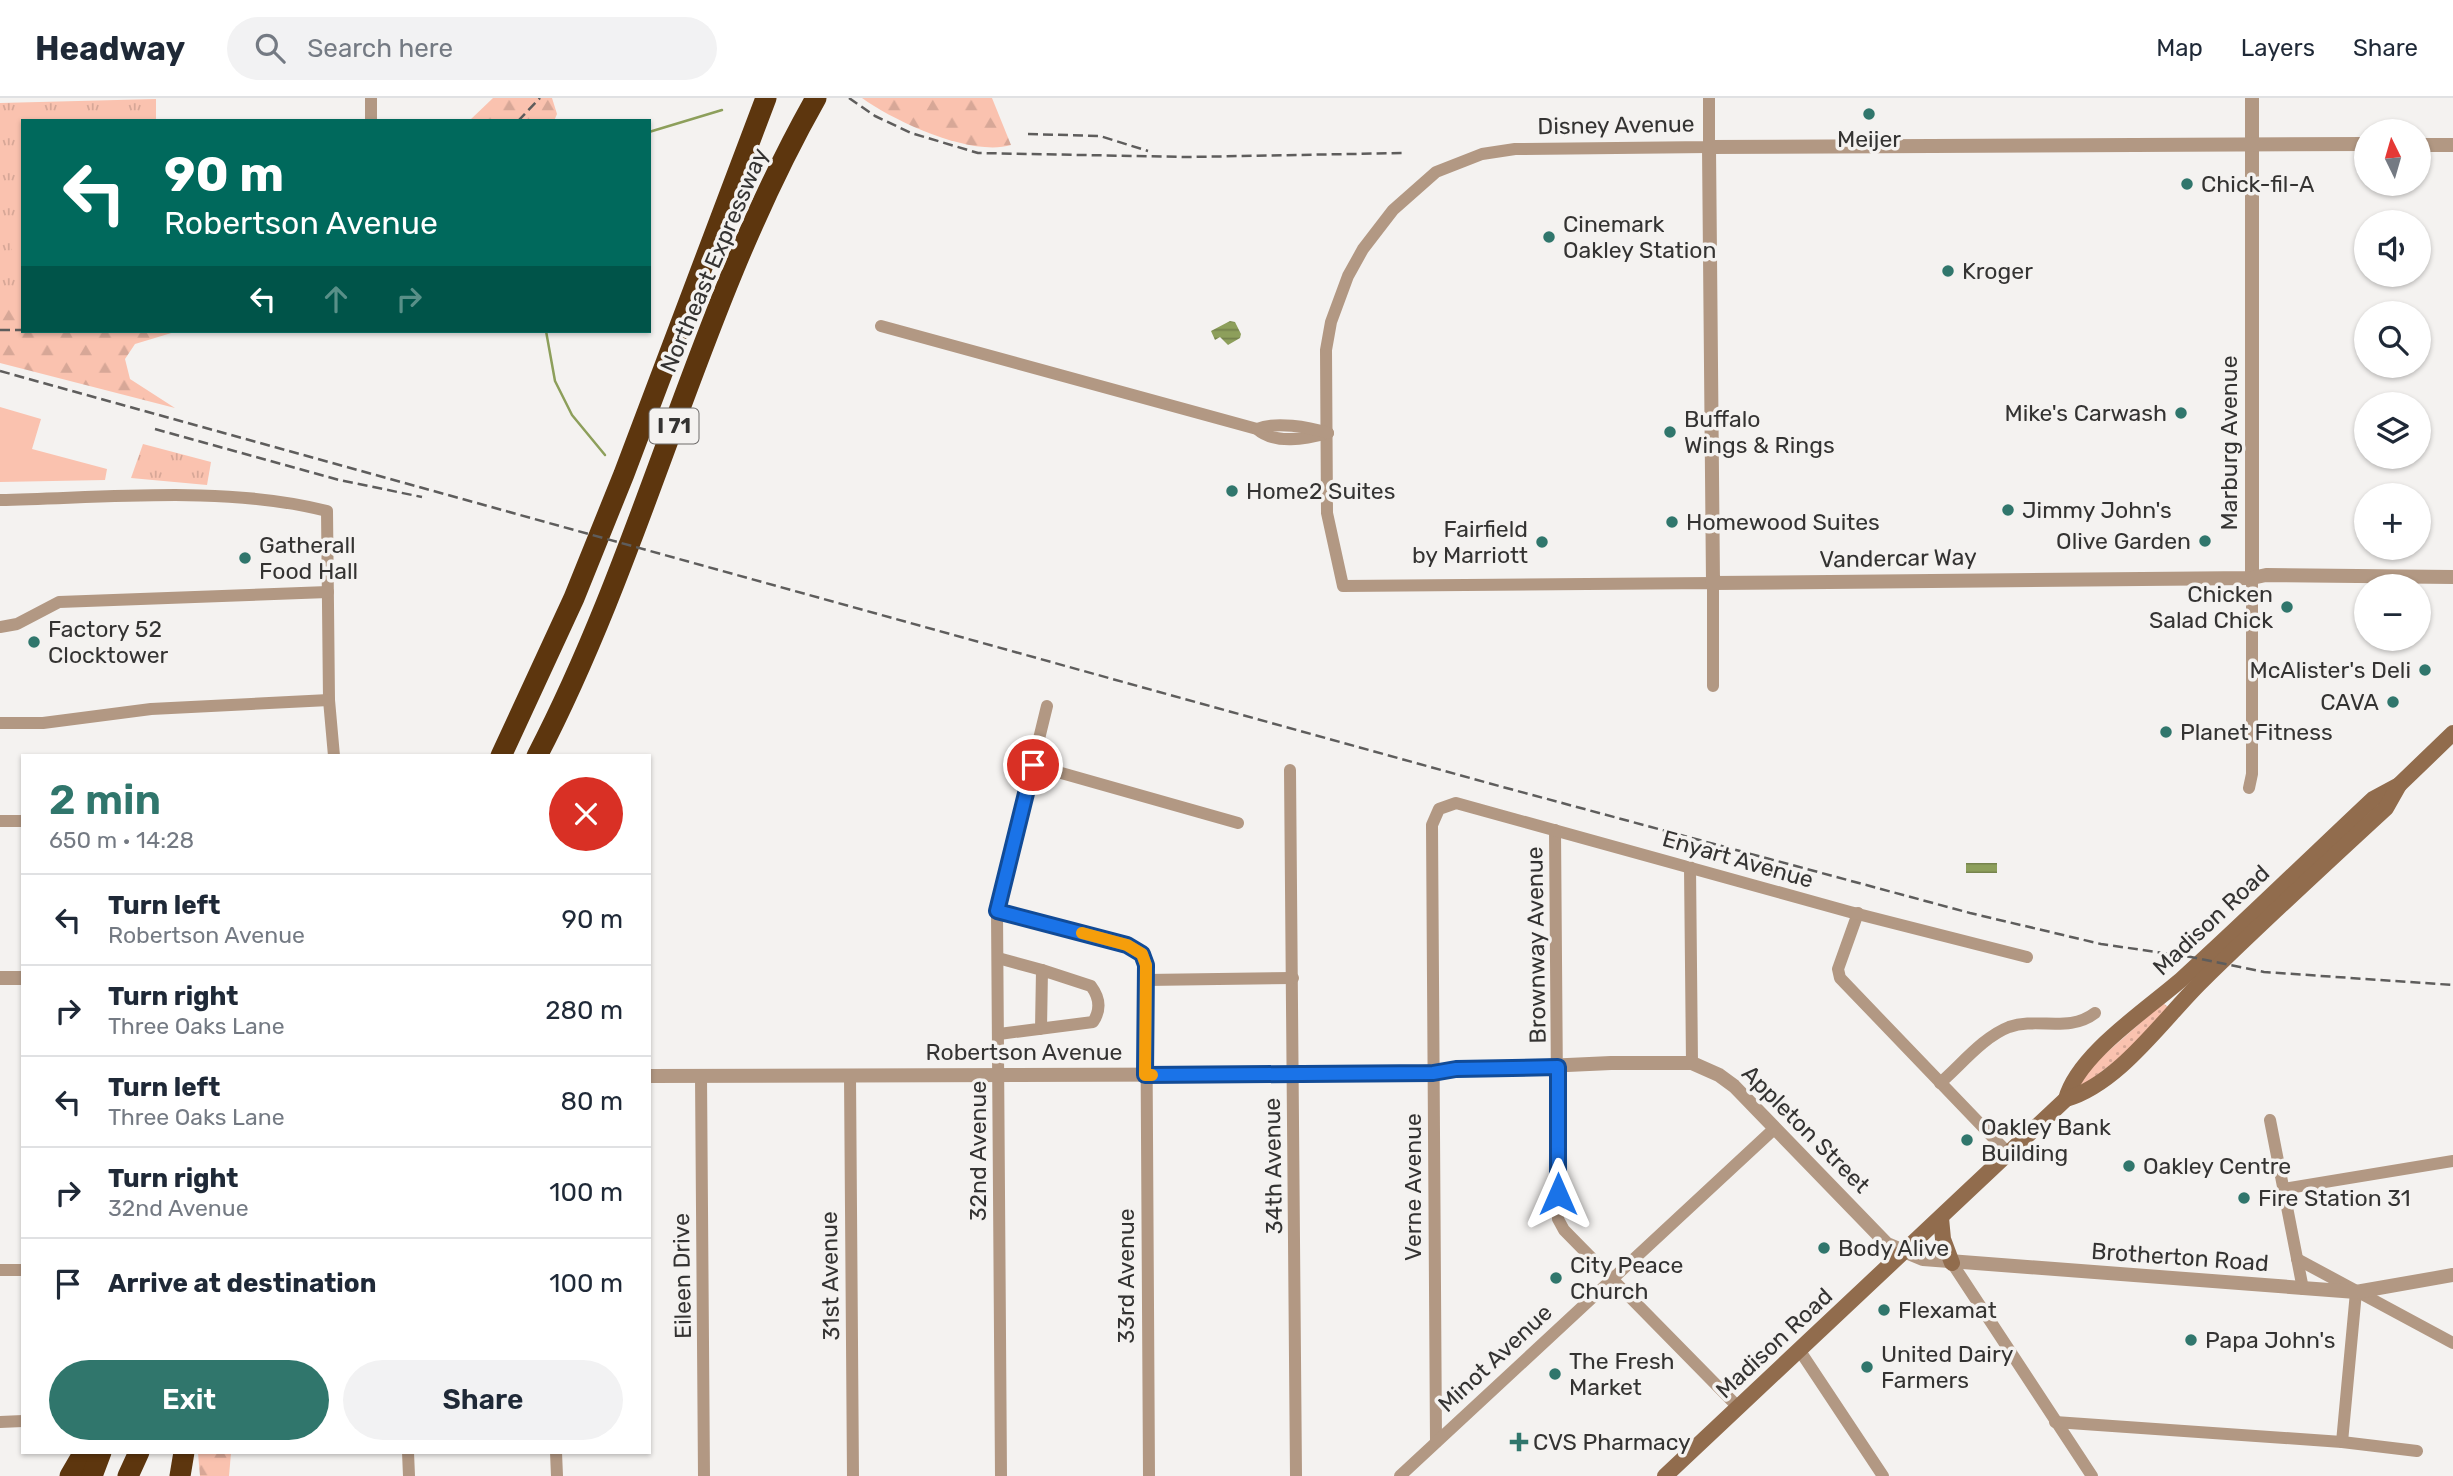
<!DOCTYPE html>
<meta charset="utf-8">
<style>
body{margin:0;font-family:Rubik,sans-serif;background:#f2f2f3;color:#1f2937;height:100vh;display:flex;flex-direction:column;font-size:26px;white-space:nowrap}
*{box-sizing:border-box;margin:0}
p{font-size:23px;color:#747a83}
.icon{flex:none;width:38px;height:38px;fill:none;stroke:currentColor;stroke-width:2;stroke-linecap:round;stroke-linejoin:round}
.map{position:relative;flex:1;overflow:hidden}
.details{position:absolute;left:21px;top:656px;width:630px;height:700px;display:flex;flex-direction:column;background:#fff;border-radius:0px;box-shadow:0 2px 5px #0004}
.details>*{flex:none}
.hud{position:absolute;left:21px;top:21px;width:630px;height:214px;border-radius:0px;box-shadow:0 2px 5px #0004;background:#00695c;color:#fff;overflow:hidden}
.needle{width:46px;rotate:355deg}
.controls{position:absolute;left:2354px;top:21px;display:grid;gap:14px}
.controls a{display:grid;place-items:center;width:77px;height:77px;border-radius:50%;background:#fff;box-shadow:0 2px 5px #0004;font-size:35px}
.pin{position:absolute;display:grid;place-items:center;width:60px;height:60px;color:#fff;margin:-30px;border:4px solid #fff;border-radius:50%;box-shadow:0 2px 7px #0007}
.me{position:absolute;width:77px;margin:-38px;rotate:0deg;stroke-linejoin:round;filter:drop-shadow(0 0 5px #0008)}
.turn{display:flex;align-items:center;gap:24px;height:147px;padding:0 28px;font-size:32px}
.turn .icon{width:91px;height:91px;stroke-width:2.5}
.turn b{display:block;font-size:49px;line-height:60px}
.lanes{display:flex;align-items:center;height:66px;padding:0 28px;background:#0003;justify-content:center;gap:35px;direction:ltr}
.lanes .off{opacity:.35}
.round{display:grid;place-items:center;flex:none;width:74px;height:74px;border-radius:37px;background:#f2f2f3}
.head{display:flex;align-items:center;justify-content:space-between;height:119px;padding:0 28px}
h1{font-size:42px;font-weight:600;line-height:52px;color:#30766c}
.cta{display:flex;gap:14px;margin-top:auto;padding:14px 28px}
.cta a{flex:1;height:80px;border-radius:42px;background:#30766c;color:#fff;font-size:28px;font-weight:600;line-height:80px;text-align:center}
.cta a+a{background:#f2f2f3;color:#1f2937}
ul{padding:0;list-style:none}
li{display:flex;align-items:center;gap:21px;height:91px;padding:0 28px;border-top:2px solid #e0e1e3}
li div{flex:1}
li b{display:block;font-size:26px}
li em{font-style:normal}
header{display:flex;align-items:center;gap:42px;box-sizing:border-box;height:98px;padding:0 35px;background:#fff;border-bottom:2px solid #e0e1e3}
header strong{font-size:33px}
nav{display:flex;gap:38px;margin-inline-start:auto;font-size:24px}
.search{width:490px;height:63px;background:#f2f2f3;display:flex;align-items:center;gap:18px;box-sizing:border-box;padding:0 24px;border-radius:38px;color:#747a83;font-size:26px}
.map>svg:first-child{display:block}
</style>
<header>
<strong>Headway</strong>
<div class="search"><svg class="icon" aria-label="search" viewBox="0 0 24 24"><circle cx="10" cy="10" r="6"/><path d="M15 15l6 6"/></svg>Search here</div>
<nav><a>Map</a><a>Layers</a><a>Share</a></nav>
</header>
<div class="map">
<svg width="2453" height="1378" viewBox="0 0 2453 1378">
<defs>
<pattern id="grass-dots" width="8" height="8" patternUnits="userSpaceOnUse" patternTransform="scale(1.75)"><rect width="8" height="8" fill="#fac2af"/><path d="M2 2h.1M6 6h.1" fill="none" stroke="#d7a797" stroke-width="1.8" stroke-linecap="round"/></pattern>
<pattern id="forest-firs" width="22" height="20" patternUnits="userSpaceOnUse" patternTransform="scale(1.75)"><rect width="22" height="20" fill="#fac2af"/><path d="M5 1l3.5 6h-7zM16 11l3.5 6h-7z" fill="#d7a797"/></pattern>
<pattern id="park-tufts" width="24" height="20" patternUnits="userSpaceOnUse" patternTransform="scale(1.75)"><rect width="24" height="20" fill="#fac2af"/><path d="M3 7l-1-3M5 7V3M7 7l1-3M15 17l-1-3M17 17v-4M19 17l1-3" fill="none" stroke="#d7a797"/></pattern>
<pattern id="water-rules" width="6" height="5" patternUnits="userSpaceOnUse" patternTransform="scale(1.75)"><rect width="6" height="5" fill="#8d9f5b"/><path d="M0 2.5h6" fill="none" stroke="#74824c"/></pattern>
</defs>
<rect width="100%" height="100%" fill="#f4f2f0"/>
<polygon fill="url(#grass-dots)" points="2163,905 2168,909 2124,956 2079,991 2076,989 2097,963"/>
<g fill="url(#forest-firs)">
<polygon points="493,0 552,0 557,16 554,23 469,23"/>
<path d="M862,0H992L1011,47C972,59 895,24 862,0Z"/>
<polygon points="0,191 23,191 23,233 178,233 135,246 125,261 130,281 175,310 0,265"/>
<polygon points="198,1355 231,1355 229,1378 200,1378"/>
</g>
<g fill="url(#park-tufts)">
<polygon points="156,1 156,23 23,23 23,191 0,191 0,5"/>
<polygon points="143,346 211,364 207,387 131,380"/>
</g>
<g fill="#fac2af">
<rect x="12" y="144" width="11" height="35"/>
<polygon points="0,309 41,321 32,351 107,371 105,382 0,384"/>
</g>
<g fill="url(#water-rules)">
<polygon points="1230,223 1235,224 1241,236 1240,240 1228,247 1220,239 1215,242 1211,233"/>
<rect x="1966" y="765" width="31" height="10"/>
</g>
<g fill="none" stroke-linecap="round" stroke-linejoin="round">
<g stroke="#8d9f5b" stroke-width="2.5">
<polyline points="649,34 722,12"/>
<polyline points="546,233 555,283 572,317 605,357"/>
</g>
<g stroke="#b29883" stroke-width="12">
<polyline points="371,0 371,23"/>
<polyline points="1709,0 1709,49 1515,51 1482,56 1436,74 1393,112 1363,151 1348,178 1331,224 1326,252 1327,415 1343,488 1713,485 1713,588"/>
<path d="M881,228L1257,331C1275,347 1306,341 1328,335"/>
<path d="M1257,331C1276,323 1308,329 1328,335"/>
<path d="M0,402C105,400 225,387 327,413L329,602L334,658"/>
<polyline points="0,529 17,526 59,504 328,494"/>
<polyline points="0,625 43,625 151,611 329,602"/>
<polyline points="1033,667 1238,725"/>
<polyline points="1290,672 1296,1378"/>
<polyline points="2249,690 2252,676 2252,480"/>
<polyline points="0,723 23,723"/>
<polyline points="1555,732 1558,1121 1564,1132 1738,1309"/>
<polyline points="1690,769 1692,965"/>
<polyline points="997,813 1136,850 1146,867 1149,1378"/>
<polyline points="1858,815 1838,871 1840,880 2008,1055"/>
<polyline points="998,860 1042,872"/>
<polyline points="1146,882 1293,880"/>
<path d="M999,936L1093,924C1101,912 1100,900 1091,888L1042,872L1041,931"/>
<polyline points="701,978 704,1378"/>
<polyline points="850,978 853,1378"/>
<path d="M1940,985C1961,967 1983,939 2009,929C2038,919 2069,935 2095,915"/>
<polyline points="2270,1022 2303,1191"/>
<polyline points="2283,1091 2453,1063"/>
<polyline points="2297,1161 2453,1245"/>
<polyline points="1952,1165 2092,1378"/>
<polyline points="0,1172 23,1172"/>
<polyline points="1800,1253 1883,1378"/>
<polyline points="0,1324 23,1323"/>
<polyline points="2055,1324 2342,1344 2417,1353"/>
<polyline points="1436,1344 1432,727 1439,711 1456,705 1850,814 2027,859"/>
<polyline points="2342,1344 2356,1194"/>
<polyline points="408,1354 409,1378"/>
<polyline points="556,1354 557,1378"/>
<polyline points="1001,1378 997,813 1047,608"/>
<polyline points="1400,1378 1774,1031"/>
</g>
<g stroke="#b29883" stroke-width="14">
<polyline points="2252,0 2252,480"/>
<polyline points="2366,46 1709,49 1713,485 2252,480 2266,477 2453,479"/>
<polyline points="2418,47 2453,47"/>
<polyline points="0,880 23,880"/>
<polyline points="649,978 1376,976 1611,965 1692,965 1719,977 1734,988 1887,1146 1923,1161 2356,1194 2453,1177"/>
</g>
<g stroke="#916c4d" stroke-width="16">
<path d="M2066,1001C2078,956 2148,911 2183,880C2248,821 2310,760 2373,701L2399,687L2453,635"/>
<polyline points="1941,1120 1943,1141 1952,1165"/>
<path d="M1665,1378L2066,1001C2119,986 2164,920 2202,883C2262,824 2324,767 2386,710L2399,687"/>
</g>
<g stroke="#5d360e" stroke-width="21">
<polyline points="501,658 574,500 624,376 766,0"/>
<path d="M537,658C647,446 698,208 816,0"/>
<polyline points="70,1378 84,1354"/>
<polyline points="92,1378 101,1354"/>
<polyline points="128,1378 139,1354"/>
<polyline points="180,1378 184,1354"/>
</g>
<g stroke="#5e5d5c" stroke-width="2.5" stroke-dasharray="10 5" stroke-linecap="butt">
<polyline points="849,0 875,18 911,35 978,55 1188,59 1404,55"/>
<polyline points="518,23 540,0"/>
<polyline points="1028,36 1100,38 1148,53"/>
<polyline points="0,232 23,232"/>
<polyline points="0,273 1499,688 1970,815 2101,846 2191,859 2264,874 2453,887"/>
<polyline points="155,331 339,382 422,399"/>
</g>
</g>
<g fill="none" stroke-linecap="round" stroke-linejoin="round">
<g stroke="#114b97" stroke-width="18">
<polyline id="route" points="1033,667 997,813 1127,847 1142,856 1146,867 1145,977 1433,975 1456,971 1558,969 1558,1096"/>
</g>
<use href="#route" stroke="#1a73e8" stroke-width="12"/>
<polyline stroke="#f59e0b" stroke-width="12" points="1082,835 1127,847 1142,856 1146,867 1145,977 1152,977"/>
</g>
<g fill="#30766c" stroke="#f4f2f0" stroke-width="2.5">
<circle cx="1869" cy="16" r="7"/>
<circle cx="2187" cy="86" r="7"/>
<circle cx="1549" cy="139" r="7"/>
<circle cx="1948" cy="173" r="7"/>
<circle cx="2181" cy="315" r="7"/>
<circle cx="1670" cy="334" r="7"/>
<circle cx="1232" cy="393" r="7"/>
<circle cx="2008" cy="412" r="7"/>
<circle cx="1672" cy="424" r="7"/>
<circle cx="2205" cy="443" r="7"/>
<circle cx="1542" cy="444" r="7"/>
<circle cx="245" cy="460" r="7"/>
<circle cx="2287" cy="509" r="7"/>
<circle cx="34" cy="544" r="7"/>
<circle cx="2425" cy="572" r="7"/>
<circle cx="2393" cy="604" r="7"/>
<circle cx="2166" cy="634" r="7"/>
<circle cx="1967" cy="1042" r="7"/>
<circle cx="2129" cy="1068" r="7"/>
<circle cx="2244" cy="1100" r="7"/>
<circle cx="1824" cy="1150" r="7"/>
<circle cx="1556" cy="1180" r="7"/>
<circle cx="1884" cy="1212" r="7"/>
<circle cx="2191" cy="1242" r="7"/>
<circle cx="1867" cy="1269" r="7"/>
<circle cx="1555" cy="1276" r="7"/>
<path d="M1515.5 1333.5h7v7h7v7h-7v7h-7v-7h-7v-7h7z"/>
</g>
<g text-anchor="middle" stroke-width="7" stroke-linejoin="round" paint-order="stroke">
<rect fill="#f4f2f0" stroke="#6e6c6b" stroke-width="2" x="649.5" y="310.5" width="49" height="35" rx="5"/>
<g font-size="21" font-weight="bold" fill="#343332">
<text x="674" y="335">I 71</text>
</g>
<g font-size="23" fill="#343332" stroke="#f4f2f0">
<text transform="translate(1616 27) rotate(-1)" y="8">Disney Avenue</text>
<text transform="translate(714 162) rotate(-67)" y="8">Northeast Expressway</text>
<text transform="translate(2229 345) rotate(-90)" y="8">Marburg Avenue</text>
<text transform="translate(1898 460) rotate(-1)" y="8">Vandercar Way</text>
<text transform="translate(1738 761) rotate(16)" y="8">Enyart Avenue</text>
<text transform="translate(2211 822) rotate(-43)" y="8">Madison Road</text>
<text transform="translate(1536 847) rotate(-91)" y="8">Brownway Avenue</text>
<text x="1024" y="962">Robertson Avenue</text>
<text transform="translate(1806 1031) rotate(45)" y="8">Appleton Street</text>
<text transform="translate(978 1053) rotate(-90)" y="8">32nd Avenue</text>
<text transform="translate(1273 1068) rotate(-91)" y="8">34th Avenue</text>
<text transform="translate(1413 1089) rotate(-90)" y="8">Verne Avenue</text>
<text transform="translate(2180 1159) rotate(4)" y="8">Brotherton Road</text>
<text transform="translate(682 1178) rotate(-91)" y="8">Eileen Drive</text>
<text transform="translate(830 1178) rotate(-91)" y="8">31st Avenue</text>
<text transform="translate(1126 1178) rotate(-90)" y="8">33rd Avenue</text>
<text transform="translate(1774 1245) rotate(-43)" y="8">Madison Road</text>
<text transform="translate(1495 1260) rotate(-43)" y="8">Minot Avenue</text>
</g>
<g font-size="23" fill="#343332" stroke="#f4f2f0" text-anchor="start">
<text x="1869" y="49" text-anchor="middle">Meijer</text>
<text x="2201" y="94">Chick-fil-A</text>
<text x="1563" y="134">Cinemark<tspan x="1563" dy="26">Oakley Station</tspan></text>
<text x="1962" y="181">Kroger</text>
<text x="2167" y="323" text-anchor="end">Mike's Carwash</text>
<text x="1684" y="329">Buffalo<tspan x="1684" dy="26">Wings &amp; Rings</tspan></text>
<text x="1246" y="401">Home2 Suites</text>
<text x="2022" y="420">Jimmy John's</text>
<text x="1686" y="432">Homewood Suites</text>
<text x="1528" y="439" text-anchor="end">Fairfield<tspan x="1528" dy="26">by Marriott</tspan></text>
<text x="2191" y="451" text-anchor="end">Olive Garden</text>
<text x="259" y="455">Gatherall<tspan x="259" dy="26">Food Hall</tspan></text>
<text x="2273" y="504" text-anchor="end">Chicken<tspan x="2273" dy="26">Salad Chick</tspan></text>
<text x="48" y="539">Factory 52<tspan x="48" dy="26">Clocktower</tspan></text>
<text x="2411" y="580" text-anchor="end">McAlister's Deli</text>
<text x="2379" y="612" text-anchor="end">CAVA</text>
<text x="2180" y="642">Planet Fitness</text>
<text x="1981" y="1037">Oakley Bank<tspan x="1981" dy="26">Building</tspan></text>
<text x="2143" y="1076">Oakley Centre</text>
<text x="2258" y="1108">Fire Station 31</text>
<text x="1838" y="1158">Body Alive</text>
<text x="1570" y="1175">City Peace<tspan x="1570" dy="26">Church</tspan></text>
<text x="1898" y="1220">Flexamat</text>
<text x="2205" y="1250">Papa John's</text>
<text x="1881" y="1264">United Dairy<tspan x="1881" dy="26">Farmers</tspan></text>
<text x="1569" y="1271">The Fresh<tspan x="1569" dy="26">Market</tspan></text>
<text x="1533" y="1352">CVS Pharmacy</text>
</g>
</g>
</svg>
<div class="controls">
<a><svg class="needle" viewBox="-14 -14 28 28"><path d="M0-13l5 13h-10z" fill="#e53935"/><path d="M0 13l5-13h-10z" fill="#747a83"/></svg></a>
<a><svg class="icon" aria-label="sound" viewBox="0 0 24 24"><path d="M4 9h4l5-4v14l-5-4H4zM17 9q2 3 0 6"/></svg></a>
<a><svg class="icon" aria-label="search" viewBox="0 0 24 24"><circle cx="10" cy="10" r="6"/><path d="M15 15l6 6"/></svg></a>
<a><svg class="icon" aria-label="layers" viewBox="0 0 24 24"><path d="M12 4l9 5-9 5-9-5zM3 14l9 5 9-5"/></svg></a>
<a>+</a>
<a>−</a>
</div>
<div class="pin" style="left:1033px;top:667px;background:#d93025"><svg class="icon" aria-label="arrive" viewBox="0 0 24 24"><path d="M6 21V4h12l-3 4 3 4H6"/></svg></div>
<svg class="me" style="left:1558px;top:1096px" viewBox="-20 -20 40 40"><path d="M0-17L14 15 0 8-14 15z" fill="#1a73e8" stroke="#fff" stroke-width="4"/></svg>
<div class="hud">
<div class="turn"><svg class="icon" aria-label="left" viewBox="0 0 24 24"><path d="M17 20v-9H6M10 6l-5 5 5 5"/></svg><div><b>90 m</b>Robertson Avenue</div></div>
<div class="lanes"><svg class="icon" aria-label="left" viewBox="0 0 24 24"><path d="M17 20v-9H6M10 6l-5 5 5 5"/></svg><svg class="icon off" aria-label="ahead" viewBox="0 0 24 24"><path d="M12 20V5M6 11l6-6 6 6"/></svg><svg class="icon off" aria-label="right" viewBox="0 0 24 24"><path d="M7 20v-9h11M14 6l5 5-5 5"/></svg></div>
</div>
<section class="details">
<div class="head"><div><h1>2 min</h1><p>650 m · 14:28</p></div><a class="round" style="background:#d93025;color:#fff"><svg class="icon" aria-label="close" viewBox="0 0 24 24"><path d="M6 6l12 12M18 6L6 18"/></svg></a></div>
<ul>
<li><svg class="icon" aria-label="left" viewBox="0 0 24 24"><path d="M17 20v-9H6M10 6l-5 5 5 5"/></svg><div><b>Turn left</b><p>Robertson Avenue</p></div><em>90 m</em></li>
<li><svg class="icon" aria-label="right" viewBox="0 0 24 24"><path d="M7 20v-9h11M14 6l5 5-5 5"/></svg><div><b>Turn right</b><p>Three Oaks Lane</p></div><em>280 m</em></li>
<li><svg class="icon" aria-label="left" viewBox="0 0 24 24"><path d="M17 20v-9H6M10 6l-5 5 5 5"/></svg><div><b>Turn left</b><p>Three Oaks Lane</p></div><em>80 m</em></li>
<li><svg class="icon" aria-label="right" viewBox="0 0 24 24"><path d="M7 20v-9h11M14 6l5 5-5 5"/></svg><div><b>Turn right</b><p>32nd Avenue</p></div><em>100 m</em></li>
<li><svg class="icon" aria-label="arrive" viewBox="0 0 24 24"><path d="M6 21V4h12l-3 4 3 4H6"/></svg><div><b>Arrive at destination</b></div><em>100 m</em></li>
</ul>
<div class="cta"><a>Exit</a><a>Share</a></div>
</section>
</div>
